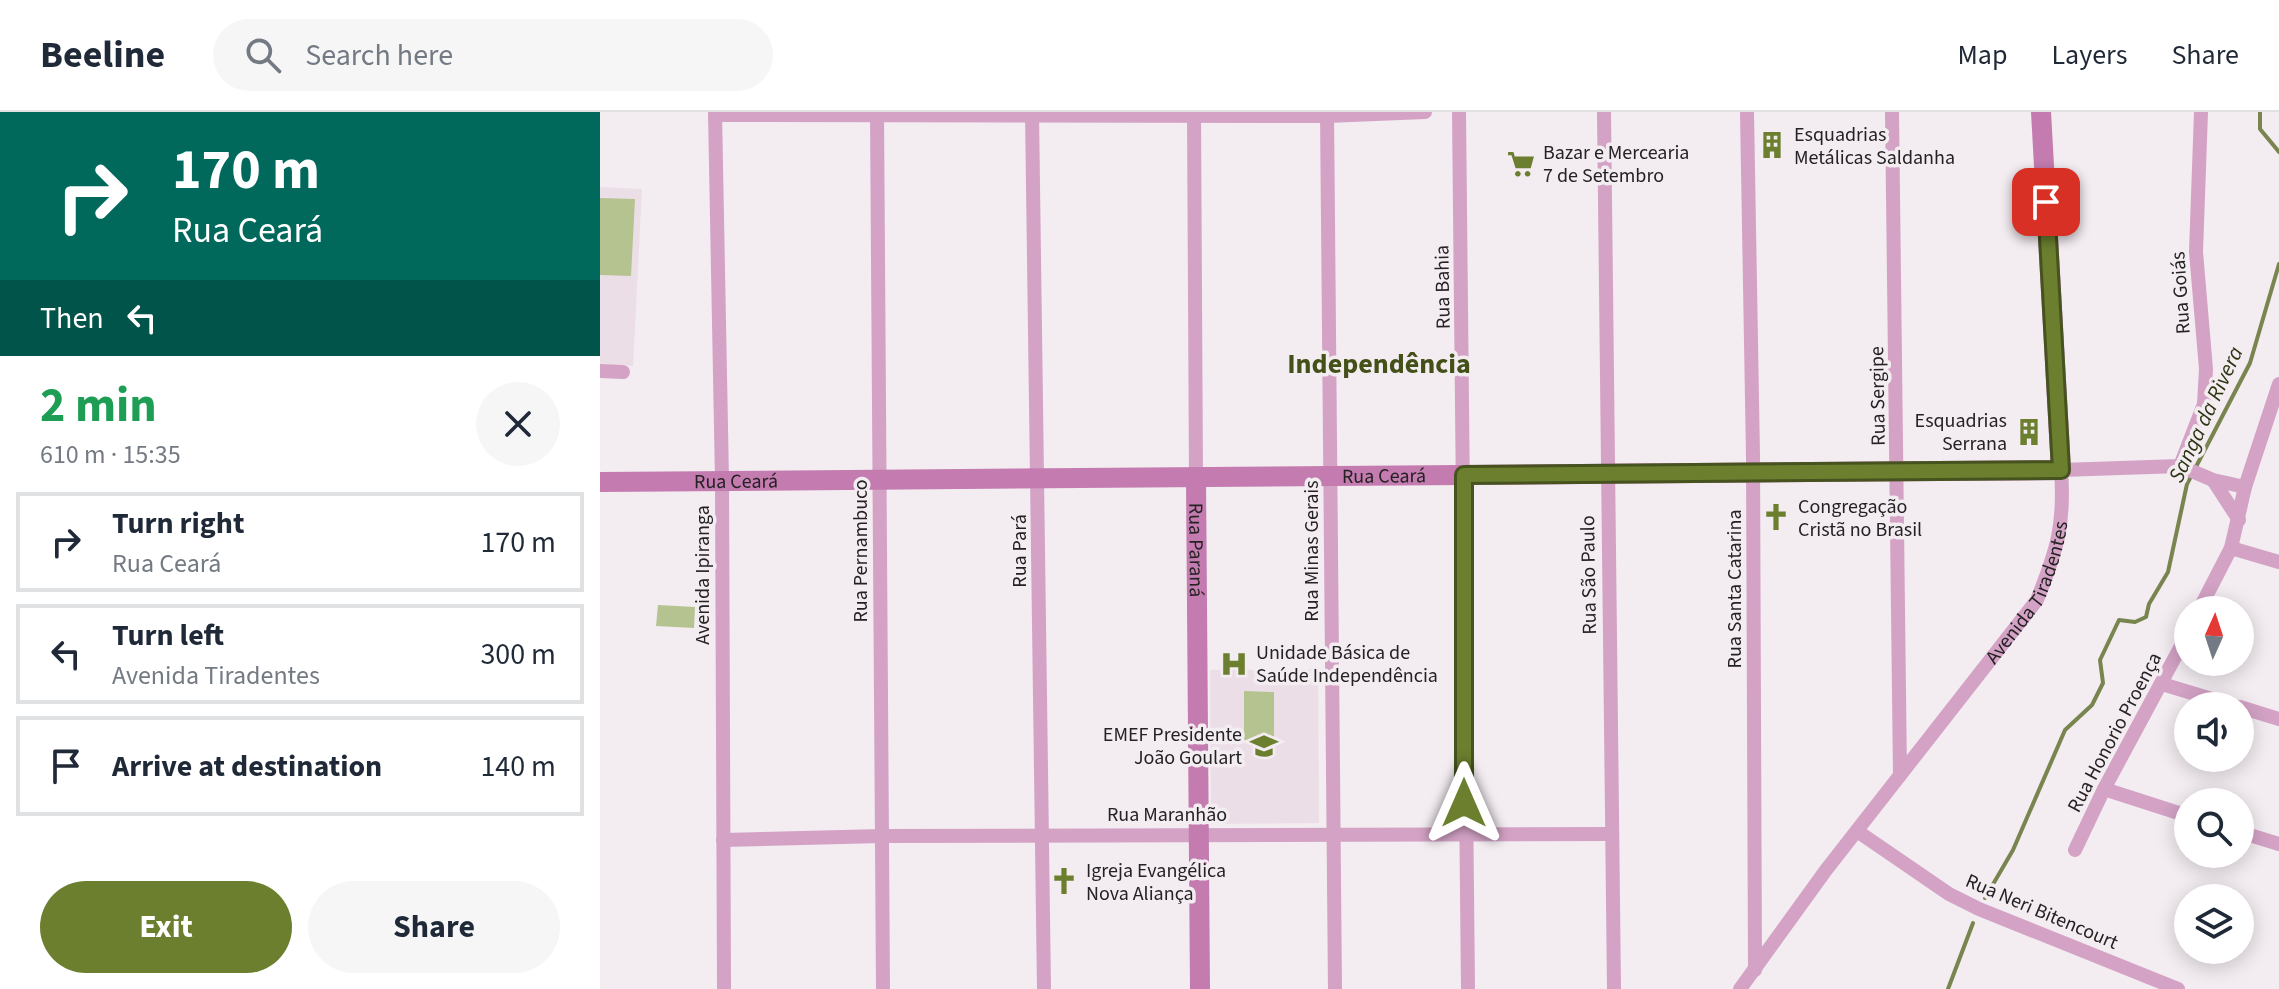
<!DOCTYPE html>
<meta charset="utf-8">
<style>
body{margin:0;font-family:"Source Sans 3",sans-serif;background:#f6f6f7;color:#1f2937;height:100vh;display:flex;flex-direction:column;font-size:30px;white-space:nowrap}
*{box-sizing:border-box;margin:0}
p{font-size:26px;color:#747a83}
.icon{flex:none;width:44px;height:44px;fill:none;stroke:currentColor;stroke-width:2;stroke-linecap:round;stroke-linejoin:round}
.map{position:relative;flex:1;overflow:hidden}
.drawer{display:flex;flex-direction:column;background:#fff;width:600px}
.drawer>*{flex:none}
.top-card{background:#00695c;color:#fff;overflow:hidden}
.needle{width:52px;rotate:3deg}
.fabs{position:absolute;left:1574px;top:484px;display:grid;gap:16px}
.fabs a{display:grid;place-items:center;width:80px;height:80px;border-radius:50%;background:#fff;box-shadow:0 4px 20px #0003;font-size:40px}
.pin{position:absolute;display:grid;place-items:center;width:68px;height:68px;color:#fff;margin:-34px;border-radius:16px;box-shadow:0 4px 12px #0006}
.me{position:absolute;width:88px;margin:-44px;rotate:0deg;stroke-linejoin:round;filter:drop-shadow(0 0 6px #0008)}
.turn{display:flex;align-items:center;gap:28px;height:168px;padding:0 40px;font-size:36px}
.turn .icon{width:104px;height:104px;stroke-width:2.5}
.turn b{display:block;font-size:56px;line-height:68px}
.then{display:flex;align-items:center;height:76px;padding:0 40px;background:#0003;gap:16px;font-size:30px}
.round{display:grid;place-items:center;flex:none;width:84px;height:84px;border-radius:42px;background:#f6f6f7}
.overview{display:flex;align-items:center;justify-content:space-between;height:136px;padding:0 40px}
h1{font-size:48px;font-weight:700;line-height:60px;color:#1e9e55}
.primary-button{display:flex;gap:16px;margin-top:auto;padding:16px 40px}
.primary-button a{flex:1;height:92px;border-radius:48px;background:#6c7f2f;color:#fff;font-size:32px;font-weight:700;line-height:92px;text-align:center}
.primary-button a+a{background:#f6f6f7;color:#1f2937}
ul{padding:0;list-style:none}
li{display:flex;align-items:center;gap:24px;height:100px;margin:0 16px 12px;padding:0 24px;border:4px solid #e0e1e3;border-radius:0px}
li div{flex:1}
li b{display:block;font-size:30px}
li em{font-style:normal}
header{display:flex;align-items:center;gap:48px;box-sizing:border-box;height:112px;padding:0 40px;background:#fff;border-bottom:2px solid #e0e1e3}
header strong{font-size:38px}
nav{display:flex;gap:44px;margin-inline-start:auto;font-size:28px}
.search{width:560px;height:72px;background:#f6f6f7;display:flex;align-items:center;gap:20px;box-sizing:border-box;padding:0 28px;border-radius:44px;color:#747a83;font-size:30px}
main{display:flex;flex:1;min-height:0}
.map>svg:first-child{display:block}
</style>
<header>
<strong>Beeline</strong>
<div class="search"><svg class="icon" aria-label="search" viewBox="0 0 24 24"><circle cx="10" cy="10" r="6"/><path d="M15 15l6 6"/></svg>Search here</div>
<nav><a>Map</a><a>Layers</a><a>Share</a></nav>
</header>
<main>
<section class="drawer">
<div class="top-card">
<div class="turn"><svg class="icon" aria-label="right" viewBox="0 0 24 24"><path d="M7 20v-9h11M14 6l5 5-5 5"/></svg><div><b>170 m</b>Rua Ceará</div></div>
<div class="then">Then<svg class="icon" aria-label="left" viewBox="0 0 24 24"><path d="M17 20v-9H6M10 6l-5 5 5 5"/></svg></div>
</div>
<div class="overview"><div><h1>2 min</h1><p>610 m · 15:35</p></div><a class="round"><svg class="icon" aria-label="close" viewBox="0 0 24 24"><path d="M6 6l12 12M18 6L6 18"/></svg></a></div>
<ul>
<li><svg class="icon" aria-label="right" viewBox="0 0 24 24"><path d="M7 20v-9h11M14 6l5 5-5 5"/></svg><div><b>Turn right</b><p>Rua Ceará</p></div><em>170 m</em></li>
<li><svg class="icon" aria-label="left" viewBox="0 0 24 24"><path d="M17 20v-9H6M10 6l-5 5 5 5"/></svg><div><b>Turn left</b><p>Avenida Tiradentes</p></div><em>300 m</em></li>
<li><svg class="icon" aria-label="arrive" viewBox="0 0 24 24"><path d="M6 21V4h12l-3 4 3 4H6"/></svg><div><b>Arrive at destination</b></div><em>140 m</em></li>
</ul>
<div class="primary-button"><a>Exit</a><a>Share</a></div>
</section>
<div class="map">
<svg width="1679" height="877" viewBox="0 0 1679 877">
<rect width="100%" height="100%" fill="#f3ecf1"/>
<g fill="#ecdee7">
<polygon points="0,75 42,77 33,254 0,252"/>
<polygon points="718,557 719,711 611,712 610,558"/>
</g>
<g fill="#b5c391">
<polygon points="0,86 35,87 31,164 0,163"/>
<polygon points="58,493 95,495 94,516 56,514"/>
<polygon points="644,579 674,580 674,629 644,628"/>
</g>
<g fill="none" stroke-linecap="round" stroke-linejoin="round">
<g stroke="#78854f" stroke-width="4">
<polyline points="1660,0 1660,17 1679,40"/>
<polyline points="1385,786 1413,738 1465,618 1492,593 1503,571 1500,548 1519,508 1535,510 1546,505 1549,492 1568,460 1587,372 1650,251 1679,152"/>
<polyline points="1348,877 1373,811"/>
</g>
<g stroke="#d3a2c5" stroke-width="14">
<polyline points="115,0 122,368 124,877"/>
<polyline points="277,0 283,877"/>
<polyline points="432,0 444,877"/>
<polyline points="594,0 596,366"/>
<polyline points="727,0 735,877"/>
<polyline points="859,0 868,877"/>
<polyline points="1004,0 1014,877"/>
<polyline points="1147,0 1153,344 1155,858"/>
<polyline points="1292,0 1300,663"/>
<polyline points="115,3 727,4 825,0"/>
<polyline points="0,259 23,260"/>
<polyline points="1580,354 1604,292 1606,257 1596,140 1601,0"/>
<polyline points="1613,368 1639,408"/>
<polyline points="1631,436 1679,450"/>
<polyline points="1599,498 1631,436 1645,375 1679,272"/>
<polyline points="1562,572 1635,594"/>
<polyline points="1640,595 1679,607"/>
<polyline points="1504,677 1588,704"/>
<polyline points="1257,719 1349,782 1379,797 1578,877"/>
<polyline points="1640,720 1679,732"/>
<polyline points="123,728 282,724 1011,722"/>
<polyline points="1475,738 1504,677 1588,521"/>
<path id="s1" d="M1140,877L1226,758L1437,488C1457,438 1465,413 1461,358L1580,354L1613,368L1645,375"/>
</g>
<g stroke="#c37bb0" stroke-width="20">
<path id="s2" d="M596,366L600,877"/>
<path id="s3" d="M0,370L1461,358L1441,0"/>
</g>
</g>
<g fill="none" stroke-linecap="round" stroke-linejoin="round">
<g stroke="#46531f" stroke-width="20">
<polyline id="route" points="864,691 864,363 1461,358 1446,90"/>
</g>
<use href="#route" stroke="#6c7f2f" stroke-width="14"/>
</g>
<defs>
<g id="building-bare" transform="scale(2.16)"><path d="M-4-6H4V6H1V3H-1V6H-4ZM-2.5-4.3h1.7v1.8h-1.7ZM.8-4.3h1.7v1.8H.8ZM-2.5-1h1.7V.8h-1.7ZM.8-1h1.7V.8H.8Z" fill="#6c7f2f" stroke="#f3ecf1" stroke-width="2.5" paint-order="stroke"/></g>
<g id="supermarket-bare" transform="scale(2.16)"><path d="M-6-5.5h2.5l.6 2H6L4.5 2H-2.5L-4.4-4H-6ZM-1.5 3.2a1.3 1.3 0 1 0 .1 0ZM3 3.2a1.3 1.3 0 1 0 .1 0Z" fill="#6c7f2f" stroke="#f3ecf1" stroke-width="2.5" paint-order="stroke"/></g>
<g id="church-bare" transform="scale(2.16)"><path d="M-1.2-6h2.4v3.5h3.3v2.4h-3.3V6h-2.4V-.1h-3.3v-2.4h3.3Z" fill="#6c7f2f" stroke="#f3ecf1" stroke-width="2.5" paint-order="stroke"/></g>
<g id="hospital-bare" transform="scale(2.16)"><path d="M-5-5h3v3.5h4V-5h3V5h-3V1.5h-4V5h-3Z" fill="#6c7f2f" stroke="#f3ecf1" stroke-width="2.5" paint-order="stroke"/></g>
<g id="school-bare" transform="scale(2.16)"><path d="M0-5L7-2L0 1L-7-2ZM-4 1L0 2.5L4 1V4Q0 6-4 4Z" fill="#6c7f2f" stroke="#f3ecf1" stroke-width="2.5" paint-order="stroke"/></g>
</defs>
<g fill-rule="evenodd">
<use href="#building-bare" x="1172" y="33"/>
<use href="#supermarket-bare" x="921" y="52"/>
<use href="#building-bare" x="1429" y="320"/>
<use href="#church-bare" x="1176" y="405"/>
<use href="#hospital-bare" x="634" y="552"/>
<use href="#school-bare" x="664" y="634"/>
<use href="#church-bare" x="464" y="769"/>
</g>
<g text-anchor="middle" stroke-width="7" stroke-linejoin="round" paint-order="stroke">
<g font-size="20" fill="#252224" stroke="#f3ecf1" text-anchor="start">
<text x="1194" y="29">Esquadrias<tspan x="1194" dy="23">Metálicas Saldanha</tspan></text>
<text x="943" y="47">Bazar e Mercearia<tspan x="943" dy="23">7 de Setembro</tspan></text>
<text x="1407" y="315" text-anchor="end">Esquadrias<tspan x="1407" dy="23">Serrana</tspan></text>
<text x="1198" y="401">Congregação<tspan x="1198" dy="23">Cristã no Brasil</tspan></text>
<text x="656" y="547">Unidade Básica de<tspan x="656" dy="23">Saúde Independência</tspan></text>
<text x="642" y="629" text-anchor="end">EMEF Presidente<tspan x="642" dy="23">João Goulart</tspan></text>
<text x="486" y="765">Igreja Evangélica<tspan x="486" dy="23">Nova Aliança</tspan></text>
</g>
<g font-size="20" fill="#252224" stroke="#f3ecf1">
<text transform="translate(842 175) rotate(-91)" y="7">Rua Bahia</text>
<text transform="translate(1580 181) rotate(-94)" y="7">Rua Goiás</text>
<text transform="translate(1277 284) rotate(-91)" y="7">Rua Sergipe</text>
<text dy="7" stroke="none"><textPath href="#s3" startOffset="784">Rua Ceará</textPath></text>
<text dy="7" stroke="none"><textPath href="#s3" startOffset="136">Rua Ceará</textPath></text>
<text transform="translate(260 439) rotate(-90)" y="7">Rua Pernambuco</text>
<text transform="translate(419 439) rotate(-90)" y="7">Rua Pará</text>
<text dy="7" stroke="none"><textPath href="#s2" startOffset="72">Rua Paraná</textPath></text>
<text transform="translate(711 439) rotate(-90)" y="7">Rua Minas Gerais</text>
<text transform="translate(102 463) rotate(-90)" y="7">Avenida Ipiranga</text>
<text transform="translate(988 463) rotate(-91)" y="7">Rua São Paulo</text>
<text transform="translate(1134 477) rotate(-90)" y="7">Rua Santa Catarina</text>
<text dy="7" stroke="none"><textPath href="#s1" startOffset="492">Avenida Tiradentes</textPath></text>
<text transform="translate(1514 620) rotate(-62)" y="7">Rua Honorio Proença</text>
<text x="567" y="709">Rua Maranhão</text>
<text transform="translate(1442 799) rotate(23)" y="7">Rua Neri Bitencourt</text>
</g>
<g font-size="22" font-style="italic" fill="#2c3412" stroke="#f3ecf1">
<text transform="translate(1605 302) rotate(-65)" y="8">Sanga da Rivera</text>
</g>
<g font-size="28" font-weight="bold" fill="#435018" stroke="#f3ecf1">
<text x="779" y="261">Independência</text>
</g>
</g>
</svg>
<div class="fabs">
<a><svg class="needle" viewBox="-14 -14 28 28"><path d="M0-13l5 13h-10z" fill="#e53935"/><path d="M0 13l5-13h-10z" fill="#747a83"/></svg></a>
<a><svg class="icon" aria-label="sound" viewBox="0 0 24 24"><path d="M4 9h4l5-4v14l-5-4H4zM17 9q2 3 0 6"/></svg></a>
<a><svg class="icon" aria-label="search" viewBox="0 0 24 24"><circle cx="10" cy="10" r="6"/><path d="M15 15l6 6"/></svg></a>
<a><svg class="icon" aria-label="layers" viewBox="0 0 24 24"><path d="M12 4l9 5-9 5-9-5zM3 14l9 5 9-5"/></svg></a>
</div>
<div class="pin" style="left:1446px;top:90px;background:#d93025"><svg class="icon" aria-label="arrive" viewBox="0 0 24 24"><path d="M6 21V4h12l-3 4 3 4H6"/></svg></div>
<svg class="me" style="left:864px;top:691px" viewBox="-20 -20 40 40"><path d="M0-17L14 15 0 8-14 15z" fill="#6c7f2f" stroke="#fff" stroke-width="4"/></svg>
</div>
</main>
